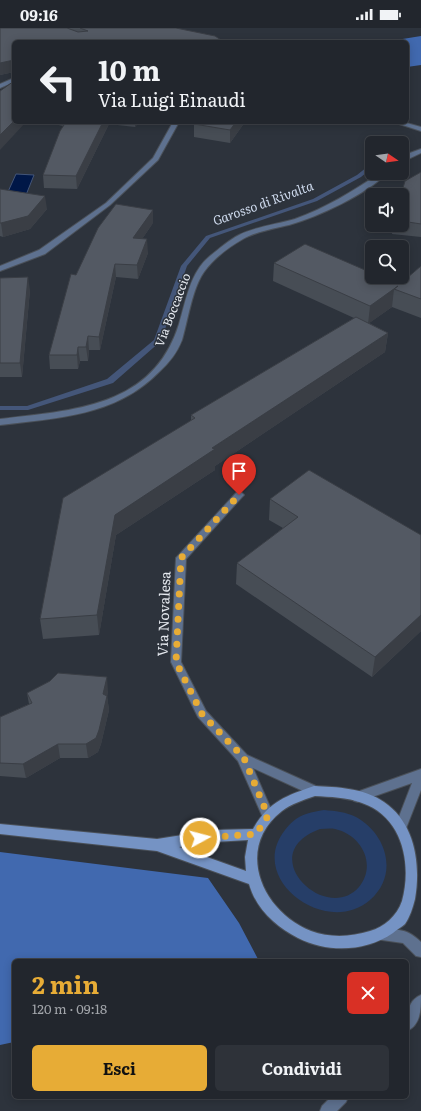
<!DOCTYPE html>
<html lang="it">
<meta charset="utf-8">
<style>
body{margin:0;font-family:Literata,serif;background:#2e3239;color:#f1f3f6;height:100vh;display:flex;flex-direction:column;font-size:15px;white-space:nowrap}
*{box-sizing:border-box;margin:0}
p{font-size:13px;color:#a2a5aa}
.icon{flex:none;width:22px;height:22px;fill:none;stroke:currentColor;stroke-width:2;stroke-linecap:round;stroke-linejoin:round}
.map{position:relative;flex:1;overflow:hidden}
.sheet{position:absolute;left:12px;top:931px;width:397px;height:140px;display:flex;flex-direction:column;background:#22262d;border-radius:6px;box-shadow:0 2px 10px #0003,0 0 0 1px #3f4349}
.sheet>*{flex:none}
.guide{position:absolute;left:12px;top:12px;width:397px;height:84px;border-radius:6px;box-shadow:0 2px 10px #0003,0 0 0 1px #3f4349;background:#22262d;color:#f1f3f6;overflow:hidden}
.needle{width:26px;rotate:103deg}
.buttons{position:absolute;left:365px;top:108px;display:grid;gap:8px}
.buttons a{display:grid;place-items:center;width:44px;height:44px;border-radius:6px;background:#22262d;box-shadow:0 2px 10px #0003,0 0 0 1px #3f4349;font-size:20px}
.pin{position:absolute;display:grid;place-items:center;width:34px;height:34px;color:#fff;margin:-41px -17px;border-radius:50% 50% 50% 0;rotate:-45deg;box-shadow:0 0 4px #0007}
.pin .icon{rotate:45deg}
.me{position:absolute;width:44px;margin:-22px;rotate:83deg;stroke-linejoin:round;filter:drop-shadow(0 0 3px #0008)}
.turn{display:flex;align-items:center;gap:14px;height:84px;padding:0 20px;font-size:18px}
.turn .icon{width:52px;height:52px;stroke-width:2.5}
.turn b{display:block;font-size:28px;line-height:34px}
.round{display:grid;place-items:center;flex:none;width:42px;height:42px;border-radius:6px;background:#2e3239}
.overview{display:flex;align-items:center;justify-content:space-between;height:68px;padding:0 20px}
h1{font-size:24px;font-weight:700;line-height:30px;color:#e7ac36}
.action{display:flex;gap:8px;margin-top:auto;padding:8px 20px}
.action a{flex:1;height:46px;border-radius:6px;background:#e7ac36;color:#111;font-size:16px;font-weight:700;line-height:46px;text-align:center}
.action a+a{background:#2e3239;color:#f1f3f6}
.status{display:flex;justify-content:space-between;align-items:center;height:28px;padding:0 20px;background:#22262d;direction:ltr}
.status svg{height:11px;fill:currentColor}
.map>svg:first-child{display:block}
</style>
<div class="status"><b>09:16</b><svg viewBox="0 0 49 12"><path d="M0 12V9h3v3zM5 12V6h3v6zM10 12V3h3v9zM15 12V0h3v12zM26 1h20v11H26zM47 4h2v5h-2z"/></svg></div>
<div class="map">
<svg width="421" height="1083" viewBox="0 0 421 1083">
<rect width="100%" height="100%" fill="#2d333c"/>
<path fill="#263e68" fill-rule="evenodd" d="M324,782C335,783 346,784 356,789C387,806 399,847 370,872C326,910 246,851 285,802C290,795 297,789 306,786C311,784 318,783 324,782ZM320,801C325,801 330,800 335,801C362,807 377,837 359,859C326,897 252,826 320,801Z"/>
<g fill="#4169af">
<polygon points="421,8 421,37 407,39 407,14 384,14"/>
<polygon points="0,824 208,850 239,895 259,933 14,933 14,1014 0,1017"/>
</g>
<polygon fill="#001747" stroke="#445679" points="16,146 34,147 26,167 7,166"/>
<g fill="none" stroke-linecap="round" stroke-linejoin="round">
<g fill="#445679" fill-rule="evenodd">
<polygon points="403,111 406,113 403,116 398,115"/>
<polygon points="372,135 372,140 361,149 317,173 210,210 187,238 161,313 113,355 28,382 0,382 0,378 27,378 107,351 154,312 181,238 206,208 313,171 357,147"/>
</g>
<g stroke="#4a5058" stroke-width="2">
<g id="lane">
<path d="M380,901C400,902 406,900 421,914V929L416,928L403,915L375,911L373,907L375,903Z"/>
<path d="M421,967C421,980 421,997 407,1003C407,990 406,973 421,967Z"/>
<polygon points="331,1069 348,1069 346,1074 337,1083 320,1083 322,1078"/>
</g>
</g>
<g stroke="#4a5058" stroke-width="2">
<g id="street">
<polygon points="14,50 14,54 0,60 0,56"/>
<polygon points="173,94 179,94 158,132 110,177 45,226 0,243 0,238 39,222 106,175 153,130"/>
<polygon points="393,94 403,94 421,99 421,103"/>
<polygon points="421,121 421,125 402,134 402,129 407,126"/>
<path d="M380,145H387C367,166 318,189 289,197C276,200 254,204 243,211C229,219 214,230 204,244C192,261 188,292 182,312C177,325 169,335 159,344C116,388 58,390 0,397V391C73,382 153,380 179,296C186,273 190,244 210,228C219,221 229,212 239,207C254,199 278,196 295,191C326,180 353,163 380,145Z"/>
<polygon points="239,464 242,465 244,467 242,469 186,531 181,634 206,683 247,727 318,759 320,763 318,767 314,768 253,740 274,788 272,792 268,793 264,792 238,733 198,689 171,634 176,530 236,465"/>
<polygon points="421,741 421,762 405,803 401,804 397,803 395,799 412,755 358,774 354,773 352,769 354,765"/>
</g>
</g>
<g stroke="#4a5058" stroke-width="2">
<path id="secondary" d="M314,758C337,759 364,760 384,774C415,795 421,836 415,871C413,879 410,889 405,896C402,899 396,902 393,905C365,924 328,925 298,910C276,899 256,881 249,856L157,823L0,806V796L157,811L214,802L253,801C269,773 286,768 314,758ZM315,768C330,769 347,769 362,775C403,789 412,836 402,873C397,888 384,899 370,903C351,909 330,910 311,903C262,884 234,820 282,783C291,776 303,772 315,768ZM248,812L245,829L246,843L179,819L214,814Z"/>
</g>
<use href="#lane" fill="#5e718f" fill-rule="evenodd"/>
<use href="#street" fill="#5e718f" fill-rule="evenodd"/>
<use href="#secondary" fill="#7593c4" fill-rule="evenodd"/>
</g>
<g fill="#474d55">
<polygon points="0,0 176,0 14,14 14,44 0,47"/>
<polygon points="45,94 139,94 135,99 109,96 77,161 44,160 43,147 63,98"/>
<polygon points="245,94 230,115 194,109 194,96"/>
<polygon points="421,144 421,209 392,206 393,197 402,197 402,167"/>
<polygon points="0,161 47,181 30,201 3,209 0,208"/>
<polygon points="153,195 142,211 148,225 138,251 116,249 100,322 89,322 88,333 80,333 78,341 50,341 49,327 76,247"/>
<polygon points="274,235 400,256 421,238 421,290 392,279 369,295 388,305 385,324 215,438 215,442 116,507 99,607 43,611 40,591 191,392 191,387 354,290 273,253"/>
<polygon points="0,250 30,262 22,349 0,349"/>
<polygon points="270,471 421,507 421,603 372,649 236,556 237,535 283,500 269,492"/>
<polygon points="108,663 107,668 109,682 101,716 98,724 88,730 60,730 26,750 0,748 0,689 29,676 27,665"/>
</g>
<g fill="#3a3e45">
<polygon points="14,32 14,44 0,47 0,35"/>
<polygon points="14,93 14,94 26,94 0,122 0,107"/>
<polygon points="103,94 109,94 109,96 77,161 76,148"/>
<polygon points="135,94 139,94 135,99"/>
<polygon points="236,94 245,94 230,115 230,102"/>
<polygon points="45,168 47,181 30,201 3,209 1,195"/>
<polygon points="153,182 153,195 134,223 133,210"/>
<polygon points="147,211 148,225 138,251 137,237"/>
<polygon points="115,236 116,249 100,322 99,309"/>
<polygon points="28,249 30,262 22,349 20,335"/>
<polygon points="398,258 394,261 392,279 368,296 370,278"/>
<polygon points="388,305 385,324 215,438 215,442 116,507 99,607 97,587 115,487 212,420"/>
<polygon points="88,308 89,322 88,333 86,319"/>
<polygon points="78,319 80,333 78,341 77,327"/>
<polygon points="421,587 421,603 372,649 375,629"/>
<polygon points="107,649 108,663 107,671 107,668 109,682 101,716 98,724 88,730 86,716 103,666"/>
<polygon points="58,716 60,730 26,750 23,736"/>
</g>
<g fill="#535963" stroke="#3a3e45">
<polygon points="0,0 67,0 78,4 88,3 80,0 176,0 215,8 224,14 14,14 14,32 0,35"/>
<polygon points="14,53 14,93 0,107 0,63"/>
<polygon points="66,94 103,94 76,148 43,147 60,103"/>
<polygon points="196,94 236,94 230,102 194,96"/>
<polygon points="421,144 421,196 402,193 402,167 401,167 405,153"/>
<polygon points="0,161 45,168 28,188 1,195 0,195"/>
<polygon points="116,176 153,182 133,210 147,211 137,237 115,236 99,309 88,308 86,319 78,319 77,327 49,327 71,246 76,247 98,200"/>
<polygon points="305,216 372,245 372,249 383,249 400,256 421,238 421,271 394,261 398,258 370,278 274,235"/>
<polygon points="28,249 20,335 0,335 0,250"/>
<polygon points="356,289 388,305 212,420 215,421 115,487 97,587 40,591 63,470 195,390 191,387"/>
<polygon points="309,442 421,507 421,587 375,629 237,535 298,489 270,471"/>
<polygon points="58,645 107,649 103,666 107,668 99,702 96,710 86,716 58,716 23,736 0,735 0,689 32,675 27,665 50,653"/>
</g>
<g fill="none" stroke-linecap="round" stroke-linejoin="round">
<polyline stroke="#e7ac36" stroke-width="7" stroke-dasharray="0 12.6" points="200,810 256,806 268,788 244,730 202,686 176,634 181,530 239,467"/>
</g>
<g text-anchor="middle" stroke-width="3" stroke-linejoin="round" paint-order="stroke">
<g font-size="12" fill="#e4e8ee" stroke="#2d333c">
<text transform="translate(173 282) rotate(-69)" y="4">Via Boccaccio</text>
</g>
<g font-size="13" font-style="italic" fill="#cdd9ec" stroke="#2d333c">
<text transform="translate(263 175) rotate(-20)" y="5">Garosso di Rivalta</text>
</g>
<g font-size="14" fill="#e4e8ee" stroke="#2d333c">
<text transform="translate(164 586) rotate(-88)" y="5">Via Novalesa</text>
</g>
</g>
</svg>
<div class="buttons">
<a><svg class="needle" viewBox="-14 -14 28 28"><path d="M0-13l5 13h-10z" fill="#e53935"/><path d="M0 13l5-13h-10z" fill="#a2a5aa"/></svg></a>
<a><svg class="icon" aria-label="sound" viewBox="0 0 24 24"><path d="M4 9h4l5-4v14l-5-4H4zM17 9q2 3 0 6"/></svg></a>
<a><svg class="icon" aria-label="search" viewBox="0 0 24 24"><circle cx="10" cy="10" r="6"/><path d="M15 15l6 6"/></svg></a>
</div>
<div class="pin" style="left:239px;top:467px;background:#d93025"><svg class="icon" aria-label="arrive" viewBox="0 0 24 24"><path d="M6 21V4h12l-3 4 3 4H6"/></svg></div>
<svg class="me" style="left:200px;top:810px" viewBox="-20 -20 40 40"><circle r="17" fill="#e7ac36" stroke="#fff" stroke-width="3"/><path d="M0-11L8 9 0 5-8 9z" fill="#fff"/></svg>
<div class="guide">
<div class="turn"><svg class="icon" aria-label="left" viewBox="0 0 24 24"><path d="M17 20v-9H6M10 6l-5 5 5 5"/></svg><div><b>10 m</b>Via Luigi Einaudi</div></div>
</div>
<section class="sheet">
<div class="overview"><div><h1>2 min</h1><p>120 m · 09:18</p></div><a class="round" style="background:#d93025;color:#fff"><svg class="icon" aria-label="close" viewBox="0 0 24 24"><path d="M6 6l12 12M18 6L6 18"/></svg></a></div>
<div class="action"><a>Esci</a><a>Condividi</a></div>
</section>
</div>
